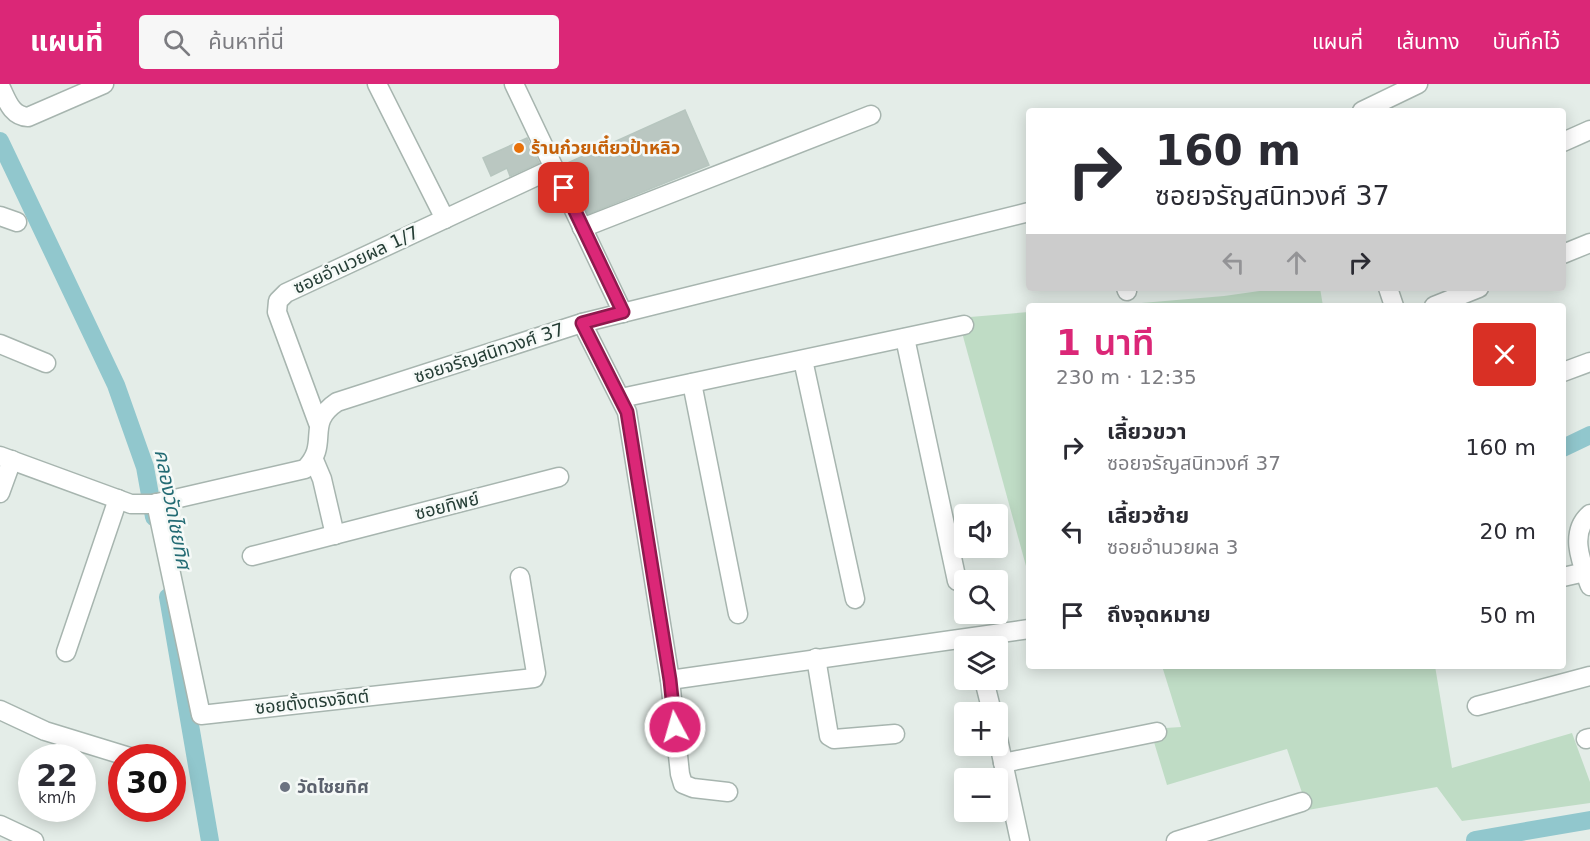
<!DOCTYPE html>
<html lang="th">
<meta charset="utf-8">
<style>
body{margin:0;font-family:"DejaVu Sans","Noto Sans Thai",sans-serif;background:#f7f7f7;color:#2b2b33;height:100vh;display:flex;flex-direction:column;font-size:22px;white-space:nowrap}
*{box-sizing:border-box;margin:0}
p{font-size:20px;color:#7c7c81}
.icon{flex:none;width:33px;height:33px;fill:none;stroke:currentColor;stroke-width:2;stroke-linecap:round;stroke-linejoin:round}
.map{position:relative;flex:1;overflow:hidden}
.panel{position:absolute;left:1026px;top:219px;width:540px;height:366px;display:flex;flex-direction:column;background:#fff;border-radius:6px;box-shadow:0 3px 15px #0003}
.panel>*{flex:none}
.guide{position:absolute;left:1026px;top:24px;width:540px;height:183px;border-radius:6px;box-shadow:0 3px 15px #0003;background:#fff;color:#2b2b33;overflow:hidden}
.fabs{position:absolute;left:954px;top:420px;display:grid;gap:12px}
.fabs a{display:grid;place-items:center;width:54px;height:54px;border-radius:6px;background:#fff;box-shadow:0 3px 15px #0003;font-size:30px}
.speed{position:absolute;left:18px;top:660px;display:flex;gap:12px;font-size:30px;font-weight:700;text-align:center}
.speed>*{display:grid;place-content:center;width:78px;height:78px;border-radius:50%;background:#fff;box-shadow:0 3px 15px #0003;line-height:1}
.speed small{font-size:15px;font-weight:400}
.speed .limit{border:9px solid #d22;background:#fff;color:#111}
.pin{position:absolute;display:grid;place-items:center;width:51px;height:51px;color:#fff;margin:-26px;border-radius:12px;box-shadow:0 3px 9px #0006}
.me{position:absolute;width:66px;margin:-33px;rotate:354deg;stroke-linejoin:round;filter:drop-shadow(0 0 4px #0008)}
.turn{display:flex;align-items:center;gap:21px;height:126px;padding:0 30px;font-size:27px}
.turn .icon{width:78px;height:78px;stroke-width:2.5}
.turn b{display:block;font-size:42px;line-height:51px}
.lanes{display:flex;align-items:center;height:57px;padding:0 30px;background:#0003;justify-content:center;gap:30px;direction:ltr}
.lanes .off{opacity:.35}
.round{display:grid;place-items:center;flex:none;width:63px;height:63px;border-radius:6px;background:#f7f7f7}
.head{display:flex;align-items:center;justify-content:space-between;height:102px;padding:0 30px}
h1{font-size:36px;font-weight:600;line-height:45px;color:#db2777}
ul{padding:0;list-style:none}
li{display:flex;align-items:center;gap:18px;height:84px;padding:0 30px}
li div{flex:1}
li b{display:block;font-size:22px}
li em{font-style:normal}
header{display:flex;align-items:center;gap:36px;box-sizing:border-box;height:84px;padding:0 30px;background:#db2777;color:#fff}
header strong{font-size:28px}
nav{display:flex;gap:33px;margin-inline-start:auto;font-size:21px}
.search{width:420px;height:54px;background:#f7f7f7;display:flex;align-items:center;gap:15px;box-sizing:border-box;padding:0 21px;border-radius:6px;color:#7c7c81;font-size:22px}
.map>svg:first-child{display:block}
</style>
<header>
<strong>แผนที่</strong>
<div class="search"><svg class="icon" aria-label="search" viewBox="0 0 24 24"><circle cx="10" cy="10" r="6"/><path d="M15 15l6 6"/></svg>ค้นหาที่นี่</div>
<nav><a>แผนที่</a><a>เส้นทาง</a><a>บันทึกไว้</a></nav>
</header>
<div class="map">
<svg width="1590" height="757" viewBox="0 0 1590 757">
<rect width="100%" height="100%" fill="#e4ede8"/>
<g fill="#bfdcc5">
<polygon points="1280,204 1320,204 1323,222 1106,222 1224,212"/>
<polygon points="1029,228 1029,493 958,234"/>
<polygon points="1162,582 1435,582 1452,684 1572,649 1590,698 1590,719 1462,737 1437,703 1308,726 1287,665 1167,701 1150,645 1181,643"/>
</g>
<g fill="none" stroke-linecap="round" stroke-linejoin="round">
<g stroke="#91c7cd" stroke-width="18">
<polyline points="0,57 116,301 145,383 154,433"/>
<polyline points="1563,364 1590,351"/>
<polyline points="168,513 210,757"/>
<polyline points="1475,756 1590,736"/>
</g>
</g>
<g fill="#bac7c1" stroke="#b7c6bf" stroke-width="1.5">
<polygon points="685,26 709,81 588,130 565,80"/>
<polygon points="527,54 539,79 510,92 507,84 491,92 483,74"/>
</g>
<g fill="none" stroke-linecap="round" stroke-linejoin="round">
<g stroke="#a7b5af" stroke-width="21">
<g id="minor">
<polyline points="377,0 445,135"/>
<polyline points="514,0 623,229"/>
<path d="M0,2C7,16 11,32 28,33L104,0"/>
<polyline points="1362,27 1418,0"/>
<polyline points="1563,58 1590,46"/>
<polyline points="0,132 17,138"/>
<polyline points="582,144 871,31"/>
<polyline points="1563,170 1590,159"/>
<polyline points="1126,204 1127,207"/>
<polyline points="1388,204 1394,222"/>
<polyline points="1434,222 1479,204"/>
<polyline points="582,239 627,328 670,596 680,690 683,700 693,704 728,708"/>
<polyline points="905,254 957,497"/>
<polyline points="0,260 46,279"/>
<polyline points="803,276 855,515"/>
<polyline points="1563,288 1590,278"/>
<polyline points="692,299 738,530"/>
<polyline points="621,314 964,241"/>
<polyline points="318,339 277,228 278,217 286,209 554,84"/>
<path d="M0,372L131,420H153L305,385C331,359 304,340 337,318L582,239L1029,128"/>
<polyline points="314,376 322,395 335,451"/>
<polyline points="0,409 12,376"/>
<polyline points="156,419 201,631 534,594 536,589 520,493"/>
<path d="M1590,430C1568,449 1582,480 1590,502"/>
<polyline points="252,472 559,393"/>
<polyline points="1563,493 1585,488"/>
<polyline points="66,568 118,415"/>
<polyline points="816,574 829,652 834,655 895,650"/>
<polyline points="670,596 1029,545"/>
<polyline points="984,596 992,628"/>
<polyline points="1477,622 1590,592"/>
<polyline points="0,626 45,647 133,674"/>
<polyline points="998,655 1020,757"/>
<polyline points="1586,655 1590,654"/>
<polyline points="1003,679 1157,648"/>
<polyline points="0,741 34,757"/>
<polyline points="1176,757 1302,718"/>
</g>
</g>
<use href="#minor" stroke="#fff" stroke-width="18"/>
</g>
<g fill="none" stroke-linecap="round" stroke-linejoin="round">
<g stroke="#8e194d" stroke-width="15">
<polyline id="route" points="564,104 623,228 582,239 627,328 670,596 675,643"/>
</g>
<use href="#route" stroke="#db2777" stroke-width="10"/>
</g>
<circle fill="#e8710a" stroke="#f5f9f7" stroke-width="2" cx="519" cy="64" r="6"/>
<circle fill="#6b7280" stroke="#f5f9f7" stroke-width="2" cx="285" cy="703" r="6"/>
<g text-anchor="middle" stroke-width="5" stroke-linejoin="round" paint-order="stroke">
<g font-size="18" font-weight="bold" fill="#c56008" stroke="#f5f9f7" text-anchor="start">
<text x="531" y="70">ร้านก๋วยเตี๋ยวป้าหลิว</text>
</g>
<g font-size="18" fill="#253d35" stroke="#f5f9f7">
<text transform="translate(356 176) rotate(-25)" y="6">ซอยอำนวยผล 1/7</text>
<text transform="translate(489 269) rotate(-18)" y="6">ซอยจรัญสนิทวงศ์ 37</text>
<text transform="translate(447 422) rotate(-14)" y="6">ซอยทิพย์</text>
<text transform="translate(312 618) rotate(-6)" y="6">ซอยตั้งตรงจิตต์</text>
</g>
<g font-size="18" font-weight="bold" fill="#5b616d" stroke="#f5f9f7" text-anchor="start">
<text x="297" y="709">วัดไชยทิศ</text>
</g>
<g font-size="20" font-style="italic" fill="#236b74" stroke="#f5f9f7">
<text transform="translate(173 425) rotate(79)" y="7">คลองวัดไชยทิศ</text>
</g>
</g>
</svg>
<div class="fabs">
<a><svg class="icon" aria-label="sound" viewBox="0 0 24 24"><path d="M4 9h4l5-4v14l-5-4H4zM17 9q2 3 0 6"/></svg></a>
<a><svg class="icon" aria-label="search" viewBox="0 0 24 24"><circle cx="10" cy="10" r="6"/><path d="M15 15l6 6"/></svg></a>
<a><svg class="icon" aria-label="layers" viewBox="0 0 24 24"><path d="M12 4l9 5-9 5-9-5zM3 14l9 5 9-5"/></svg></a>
<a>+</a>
<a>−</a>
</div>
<div class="speed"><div>22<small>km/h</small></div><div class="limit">30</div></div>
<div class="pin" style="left:564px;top:104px;background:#d93025"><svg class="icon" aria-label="arrive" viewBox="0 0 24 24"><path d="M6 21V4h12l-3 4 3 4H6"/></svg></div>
<svg class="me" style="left:675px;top:643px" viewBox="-20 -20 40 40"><circle r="17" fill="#db2777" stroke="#fff" stroke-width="3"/><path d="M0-11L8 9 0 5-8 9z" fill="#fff"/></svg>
<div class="guide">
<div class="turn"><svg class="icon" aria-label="right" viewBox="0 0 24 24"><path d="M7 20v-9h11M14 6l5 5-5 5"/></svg><div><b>160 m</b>ซอยจรัญสนิทวงศ์ 37</div></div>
<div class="lanes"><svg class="icon off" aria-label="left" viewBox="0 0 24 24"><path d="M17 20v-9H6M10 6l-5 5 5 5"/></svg><svg class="icon off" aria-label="ahead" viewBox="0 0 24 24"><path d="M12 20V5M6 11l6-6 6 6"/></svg><svg class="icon" aria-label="right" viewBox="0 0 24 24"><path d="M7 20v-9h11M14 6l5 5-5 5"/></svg></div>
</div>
<section class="panel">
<div class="head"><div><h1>1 นาที</h1><p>230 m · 12:35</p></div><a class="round" style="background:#d93025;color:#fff"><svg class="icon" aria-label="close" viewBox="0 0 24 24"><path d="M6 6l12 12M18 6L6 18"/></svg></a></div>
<ul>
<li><svg class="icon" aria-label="right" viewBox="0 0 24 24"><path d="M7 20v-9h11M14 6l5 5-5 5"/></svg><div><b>เลี้ยวขวา</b><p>ซอยจรัญสนิทวงศ์ 37</p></div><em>160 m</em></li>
<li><svg class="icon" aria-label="left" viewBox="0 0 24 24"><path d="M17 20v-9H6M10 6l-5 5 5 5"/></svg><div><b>เลี้ยวซ้าย</b><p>ซอยอำนวยผล 3</p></div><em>20 m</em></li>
<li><svg class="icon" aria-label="arrive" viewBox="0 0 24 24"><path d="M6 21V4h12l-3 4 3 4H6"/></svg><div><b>ถึงจุดหมาย</b></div><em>50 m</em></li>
</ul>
</section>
</div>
